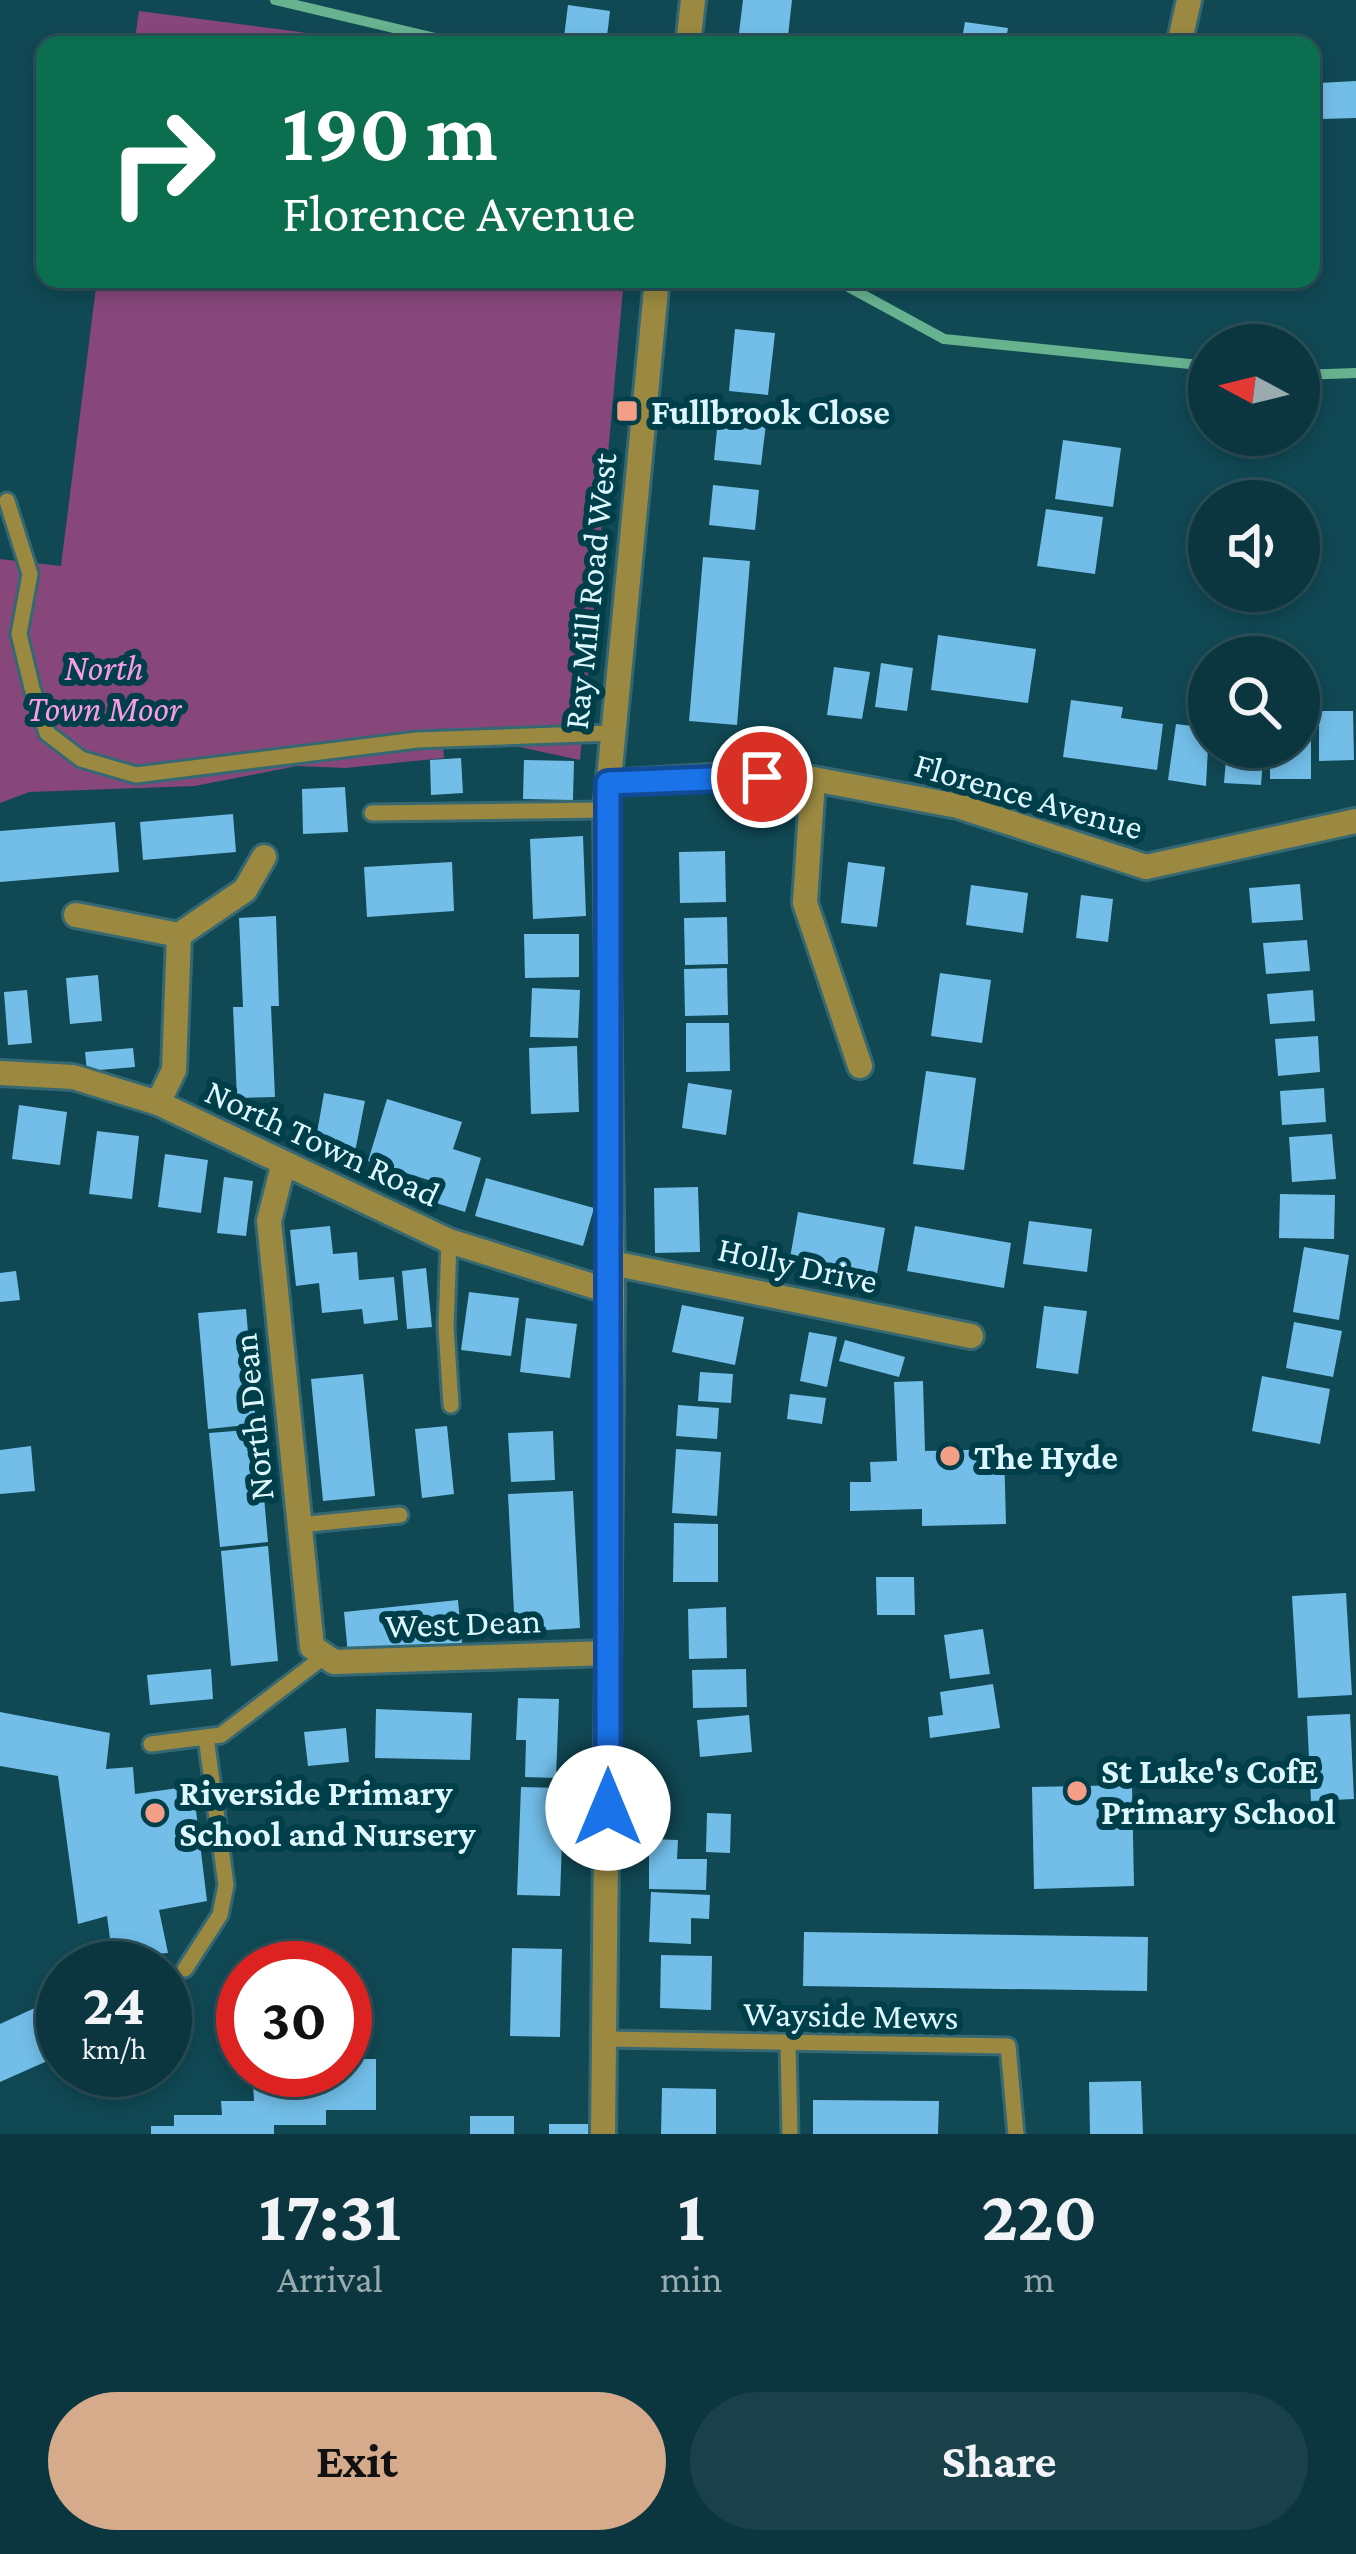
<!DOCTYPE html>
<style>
body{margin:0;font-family:"Crimson Pro",serif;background:#1a414a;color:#f1f3f6;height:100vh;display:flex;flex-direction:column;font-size:45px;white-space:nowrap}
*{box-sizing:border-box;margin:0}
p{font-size:39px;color:#9aabb0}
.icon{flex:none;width:66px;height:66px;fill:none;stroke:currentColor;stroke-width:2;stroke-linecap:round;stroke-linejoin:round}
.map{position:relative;height:2134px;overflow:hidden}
.drawer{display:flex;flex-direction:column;background:#0c363f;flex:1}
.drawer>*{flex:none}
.banner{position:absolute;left:36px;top:36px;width:1284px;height:252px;border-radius:24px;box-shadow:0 6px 18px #0003,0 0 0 3px #2c5059;background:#0b6e4f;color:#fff;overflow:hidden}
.needle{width:78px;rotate:277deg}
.controls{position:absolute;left:1188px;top:324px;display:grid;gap:24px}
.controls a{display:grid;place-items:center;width:132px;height:132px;border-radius:50%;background:#0c363f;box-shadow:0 6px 18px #0003,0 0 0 3px #2c5059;font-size:60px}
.speed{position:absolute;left:36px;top:1941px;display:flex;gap:24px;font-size:60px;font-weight:700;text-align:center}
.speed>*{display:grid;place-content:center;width:156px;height:156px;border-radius:50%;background:#0c363f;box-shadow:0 6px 18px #0003,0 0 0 3px #2c5059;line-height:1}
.speed small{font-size:30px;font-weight:400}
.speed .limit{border:18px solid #d22;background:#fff;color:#111}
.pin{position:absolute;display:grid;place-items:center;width:102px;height:102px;color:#fff;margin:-51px;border:6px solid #fff;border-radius:50%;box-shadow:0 3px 12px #0007}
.me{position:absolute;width:132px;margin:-66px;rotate:0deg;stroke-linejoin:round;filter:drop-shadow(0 0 9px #0008)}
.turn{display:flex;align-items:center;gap:42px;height:252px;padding:0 48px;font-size:54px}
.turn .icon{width:156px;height:156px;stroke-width:2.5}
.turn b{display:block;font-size:84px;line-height:102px}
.eta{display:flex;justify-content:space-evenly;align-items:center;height:204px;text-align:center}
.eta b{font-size:72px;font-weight:700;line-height:84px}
.action{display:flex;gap:24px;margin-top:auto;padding:24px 48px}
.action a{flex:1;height:138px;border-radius:72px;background:#d6ab8b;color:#111;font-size:48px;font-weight:700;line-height:138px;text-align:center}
.action a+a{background:#1a414a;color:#f1f3f6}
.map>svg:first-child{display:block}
</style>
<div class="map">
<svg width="1356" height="2134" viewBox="0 0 1356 2134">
<rect width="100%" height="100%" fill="#104854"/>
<g fill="#88477b">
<polygon points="139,11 360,40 369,45 134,45"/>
<polygon points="97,279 624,279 580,760 501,743 443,747 444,758 345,768 297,766 195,786 29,792 0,803 0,559 61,566"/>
</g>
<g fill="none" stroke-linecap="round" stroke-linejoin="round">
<g stroke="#67b28f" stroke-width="10">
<polyline points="275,0 465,45"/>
<polyline points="834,279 944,339 1209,366"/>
<polyline points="1299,375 1356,373"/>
</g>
</g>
<g fill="#72bee9">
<polygon points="743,0 792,0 787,45 738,41"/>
<polygon points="568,5 610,11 606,45 563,45"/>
<polygon points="965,22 1008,28 1005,45 961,45"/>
<polygon points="1356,81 1356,118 1321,119 1319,83"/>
<polygon points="735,329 775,333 768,395 729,391"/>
<polygon points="718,419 766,424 761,465 714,460"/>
<polygon points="1063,440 1121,448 1113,507 1055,499"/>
<polygon points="713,485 759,490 755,530 709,525"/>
<polygon points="1046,509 1103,517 1095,574 1037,566"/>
<polygon points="703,557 750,561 737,725 689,721"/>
<polygon points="938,635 1036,649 1028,703 931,690"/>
<polygon points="881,663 913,668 907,711 875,707"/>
<polygon points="834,667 870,672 862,719 827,715"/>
<polygon points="1071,700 1123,707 1121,718 1163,724 1157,770 1063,757"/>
<polygon points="1319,711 1353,711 1354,760 1319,761"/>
<polygon points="1176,724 1209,728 1206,786 1168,780"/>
<polygon points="1299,727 1311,727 1311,779 1270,779 1270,747 1299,747"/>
<polygon points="1227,747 1264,747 1261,785 1224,783"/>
<polygon points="461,758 463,793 431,795 430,760"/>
<polygon points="524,760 574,761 573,800 523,799"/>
<polygon points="345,787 348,832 303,834 302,789"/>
<polygon points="233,814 236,852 143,860 140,822"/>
<polygon points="115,822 119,872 0,882 0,831"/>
<polygon points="583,836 586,916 533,919 530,839"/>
<polygon points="725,851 726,902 680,903 679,852"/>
<polygon points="452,862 454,911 367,917 364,867"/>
<polygon points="848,862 885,867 877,927 841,923"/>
<polygon points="1300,884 1303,920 1252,923 1249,888"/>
<polygon points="971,885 1028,893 1023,933 966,925"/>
<polygon points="1081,895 1113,899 1108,942 1076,938"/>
<polygon points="276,916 279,1006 271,1006 275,1097 237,1098 233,1007 243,1007 239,918"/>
<polygon points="727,917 728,964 685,965 684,918"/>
<polygon points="524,934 579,934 579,977 525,978"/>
<polygon points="1307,940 1310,971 1266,974 1263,943"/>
<polygon points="727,968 728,1015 685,1016 684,969"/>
<polygon points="940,973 991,980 982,1043 931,1036"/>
<polygon points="98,975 102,1021 70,1024 66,978"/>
<polygon points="532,988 580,990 578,1038 530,1037"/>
<polygon points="27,990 32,1043 8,1045 4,992"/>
<polygon points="1313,990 1315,1021 1270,1024 1267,994"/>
<polygon points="686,1023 729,1023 730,1071 686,1072"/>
<polygon points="1318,1036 1320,1072 1278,1076 1275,1039"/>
<polygon points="577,1046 579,1112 531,1114 529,1048"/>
<polygon points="133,1048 135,1067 87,1071 85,1052"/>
<polygon points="926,1071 976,1078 964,1170 913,1164"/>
<polygon points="688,1083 732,1090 726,1135 682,1128"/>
<polygon points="1324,1088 1326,1122 1282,1125 1280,1091"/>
<polygon points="324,1093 365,1101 354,1157 314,1150"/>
<polygon points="387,1099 462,1122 453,1149 481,1158 465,1212 436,1203 441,1184 368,1161"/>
<polygon points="19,1105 67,1112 60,1165 12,1159"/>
<polygon points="97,1131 139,1136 132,1199 89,1194"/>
<polygon points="1332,1134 1336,1179 1292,1182 1289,1137"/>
<polygon points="165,1154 208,1160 201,1213 158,1207"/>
<polygon points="224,1177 253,1181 246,1236 217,1233"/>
<polygon points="486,1178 594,1208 583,1246 475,1216"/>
<polygon points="698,1187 700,1252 655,1253 654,1188"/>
<polygon points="1280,1194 1335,1195 1334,1239 1279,1238"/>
<polygon points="798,1212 885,1228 877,1274 790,1258"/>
<polygon points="1029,1221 1092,1229 1087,1272 1023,1264"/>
<polygon points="330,1226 333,1254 357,1252 359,1280 394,1277 398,1320 364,1324 362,1309 322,1313 319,1283 296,1286 290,1230"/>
<polygon points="915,1226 1011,1243 1004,1288 907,1271"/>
<polygon points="1304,1247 1349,1255 1339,1320 1293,1312"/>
<polygon points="426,1268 432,1327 407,1329 402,1271"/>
<polygon points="16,1271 20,1300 0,1302 0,1273"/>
<polygon points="469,1292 519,1298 511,1356 461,1350"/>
<polygon points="682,1305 744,1317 735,1365 672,1352"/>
<polygon points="1044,1306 1087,1311 1078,1374 1036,1368"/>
<polygon points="246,1309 256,1424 208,1429 198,1313"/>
<polygon points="526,1318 577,1324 570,1378 520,1372"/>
<polygon points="1294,1322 1342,1331 1333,1377 1286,1368"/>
<polygon points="809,1332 837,1337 827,1387 800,1381"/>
<polygon points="845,1340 905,1357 899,1377 839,1361"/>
<polygon points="700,1372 733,1374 731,1403 698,1401"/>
<polygon points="363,1374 375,1496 323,1501 311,1379"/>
<polygon points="1262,1376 1330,1389 1320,1444 1252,1431"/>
<polygon points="923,1381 925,1451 1004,1449 1006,1524 922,1526 922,1509 850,1511 850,1482 871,1482 870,1462 897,1461 894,1382"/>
<polygon points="790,1394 826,1398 822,1424 787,1419"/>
<polygon points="678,1405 719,1408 717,1439 676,1436"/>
<polygon points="447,1426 454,1494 422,1498 415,1429"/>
<polygon points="258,1429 268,1542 220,1547 209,1433"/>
<polygon points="553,1431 555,1480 511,1482 508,1433"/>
<polygon points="31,1446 35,1491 0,1494 0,1450"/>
<polygon points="676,1449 721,1452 717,1516 672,1513"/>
<polygon points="573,1491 580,1628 515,1632 508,1494"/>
<polygon points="674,1523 718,1524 718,1582 673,1582"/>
<polygon points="268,1546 278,1661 231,1666 221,1551"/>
<polygon points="876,1577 914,1577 915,1615 877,1615"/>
<polygon points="1346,1593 1352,1695 1298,1698 1292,1596"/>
<polygon points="458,1600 462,1643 348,1655 344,1612"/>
<polygon points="726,1607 727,1658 689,1659 688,1609"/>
<polygon points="983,1629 990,1674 950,1679 944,1635"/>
<polygon points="211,1669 213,1699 150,1705 147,1675"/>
<polygon points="746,1669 747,1707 693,1708 692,1670"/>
<polygon points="993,1684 1000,1728 930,1738 928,1717 943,1715 940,1692"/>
<polygon points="518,1698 559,1699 556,1778 525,1777 526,1740 516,1740"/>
<polygon points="376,1709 472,1713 470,1760 375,1758"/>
<polygon points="0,1712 110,1733 106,1769 133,1767 135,1794 193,1786 207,1901 159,1910 168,1953 130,1956 132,1968 114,1968 107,1916 78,1924 58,1776 0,1766"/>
<polygon points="1350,1714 1354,1799 1311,1801 1307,1716"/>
<polygon points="749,1715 752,1752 700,1757 697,1720"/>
<polygon points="346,1728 349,1762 308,1766 304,1732"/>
<polygon points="1132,1785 1134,1886 1034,1889 1032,1787"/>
<polygon points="521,1787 564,1788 560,1896 517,1895"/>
<polygon points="707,1813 731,1814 730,1853 706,1852"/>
<polygon points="649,1839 678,1840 677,1859 707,1859 706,1890 649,1889"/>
<polygon points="651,1892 710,1895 709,1919 691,1918 691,1944 649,1942"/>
<polygon points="804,1932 1148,1937 1147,1991 803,1986"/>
<polygon points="512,1948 562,1949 560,2037 510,2036"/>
<polygon points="661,1955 712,1956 711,2010 660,2008"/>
<polygon points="63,1995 63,2054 0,2082 0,2024"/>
<polygon points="345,2059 376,2059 376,2110 326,2110 326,2125 274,2125 274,2134 151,2134 151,2126 174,2126 174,2115 222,2115 221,2101 254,2101 253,2083 273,2083 273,2070 345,2070"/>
<polygon points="1141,2081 1143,2134 1090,2134 1089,2082"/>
<polygon points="662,2088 716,2089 716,2134 661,2134"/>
<polygon points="813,2100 939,2101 938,2134 813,2134"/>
<rect x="470" y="2116" width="44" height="18"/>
<rect x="549" y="2124" width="39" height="10"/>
</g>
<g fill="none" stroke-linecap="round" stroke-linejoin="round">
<g stroke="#356873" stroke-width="21">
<g id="lane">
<polyline points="7,501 30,574 19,634 32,688 47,733 81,759 136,775 417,740 611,733"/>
<polyline points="372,813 606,810"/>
<polyline points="449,1241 446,1328 451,1405"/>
<polyline points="299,1525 400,1515"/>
<polyline points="151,1744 221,1735 322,1658"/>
<polyline points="185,1969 220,1915 226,1885 206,1737"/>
<polyline points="606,2039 1008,2046 1016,2134"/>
<polyline points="788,2045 790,2134"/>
</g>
</g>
<g stroke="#356873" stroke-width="30">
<g id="street">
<polyline points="688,45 693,0"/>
<polyline points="1179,45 1189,0"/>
<polyline points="813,779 805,903 860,1066"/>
<polyline points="608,783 727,776 813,779 958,806 1146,867 1356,821"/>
<polyline points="76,915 179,935 245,890 264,857"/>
<polyline points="0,1073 73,1077 158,1103 449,1241 612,1292"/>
<polyline points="158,1103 174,1070 179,935"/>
<polyline points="283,1166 269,1221 312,1647 334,1662 608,1653"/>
<polyline points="612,1263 971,1336"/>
<polyline points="603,2134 612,1292 606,810 657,279"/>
</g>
</g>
<use href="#lane" stroke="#9b8941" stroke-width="15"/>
<use href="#street" stroke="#9b8941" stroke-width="24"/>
</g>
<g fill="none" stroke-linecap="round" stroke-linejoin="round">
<g stroke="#114b97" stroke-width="30">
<polyline id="route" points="608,1808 608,783 762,777"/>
</g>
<use href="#route" stroke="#1a73e8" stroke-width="21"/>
</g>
<g fill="#f49e88" stroke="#003e49" stroke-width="4.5">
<rect x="615" y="399" width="24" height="24" rx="6"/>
<circle cx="950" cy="1456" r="12"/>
<circle cx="1077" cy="1791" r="12"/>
<circle cx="155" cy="1813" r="12"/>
</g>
<g text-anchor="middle" stroke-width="12" stroke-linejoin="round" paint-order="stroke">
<g font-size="36" font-weight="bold" fill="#ddf7fe" stroke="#003e49" text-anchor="start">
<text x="651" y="424">Fullbrook Close</text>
<text x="974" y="1469">The Hyde</text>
<text x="1101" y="1783">St Luke's CofE<tspan x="1101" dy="41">Primary School</tspan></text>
<text x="179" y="1805">Riverside Primary<tspan x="179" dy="41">School and Nursery</tspan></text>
</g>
<g font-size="36" fill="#ddf7fe" stroke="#003e49">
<text transform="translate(589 591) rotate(-84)" y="13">Ray Mill Road West</text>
<text transform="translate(1029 795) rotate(16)" y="13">Florence Avenue</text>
<text transform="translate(323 1142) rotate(25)" y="13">North Town Road</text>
<text transform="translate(798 1264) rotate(12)" y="13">Holly Drive</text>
<text transform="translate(252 1417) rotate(-96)" y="13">North Dean</text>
<text transform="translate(463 1622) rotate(-2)" y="13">West Dean</text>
<text transform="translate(851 2014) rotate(1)" y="13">Wayside Mews</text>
</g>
<g font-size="36" font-style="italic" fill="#fa9be6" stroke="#003e49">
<text x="104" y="680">North<tspan x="104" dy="41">Town Moor</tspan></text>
</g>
</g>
</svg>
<div class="controls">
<a><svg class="needle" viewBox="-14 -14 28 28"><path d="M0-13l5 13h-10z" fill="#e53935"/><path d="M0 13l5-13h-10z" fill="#9aabb0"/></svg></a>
<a><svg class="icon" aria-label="sound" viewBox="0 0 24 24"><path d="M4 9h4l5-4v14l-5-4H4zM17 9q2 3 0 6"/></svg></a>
<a><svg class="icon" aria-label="search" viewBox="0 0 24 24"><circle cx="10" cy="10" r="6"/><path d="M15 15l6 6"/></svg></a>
</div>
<div class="speed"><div>24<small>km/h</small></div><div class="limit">30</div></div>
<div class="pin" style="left:762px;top:777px;background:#d93025"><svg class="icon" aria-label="arrive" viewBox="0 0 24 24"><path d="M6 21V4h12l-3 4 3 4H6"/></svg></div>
<svg class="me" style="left:608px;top:1808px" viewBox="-20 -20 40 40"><circle r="19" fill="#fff"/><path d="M0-13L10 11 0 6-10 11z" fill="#1a73e8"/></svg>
<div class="banner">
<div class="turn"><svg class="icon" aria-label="right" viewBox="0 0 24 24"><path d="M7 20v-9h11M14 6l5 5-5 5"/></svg><div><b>190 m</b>Florence Avenue</div></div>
</div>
</div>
<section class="drawer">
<div class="eta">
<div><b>17:31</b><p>Arrival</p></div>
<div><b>1</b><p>min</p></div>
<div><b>220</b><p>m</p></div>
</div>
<div class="action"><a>Exit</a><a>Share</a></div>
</section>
